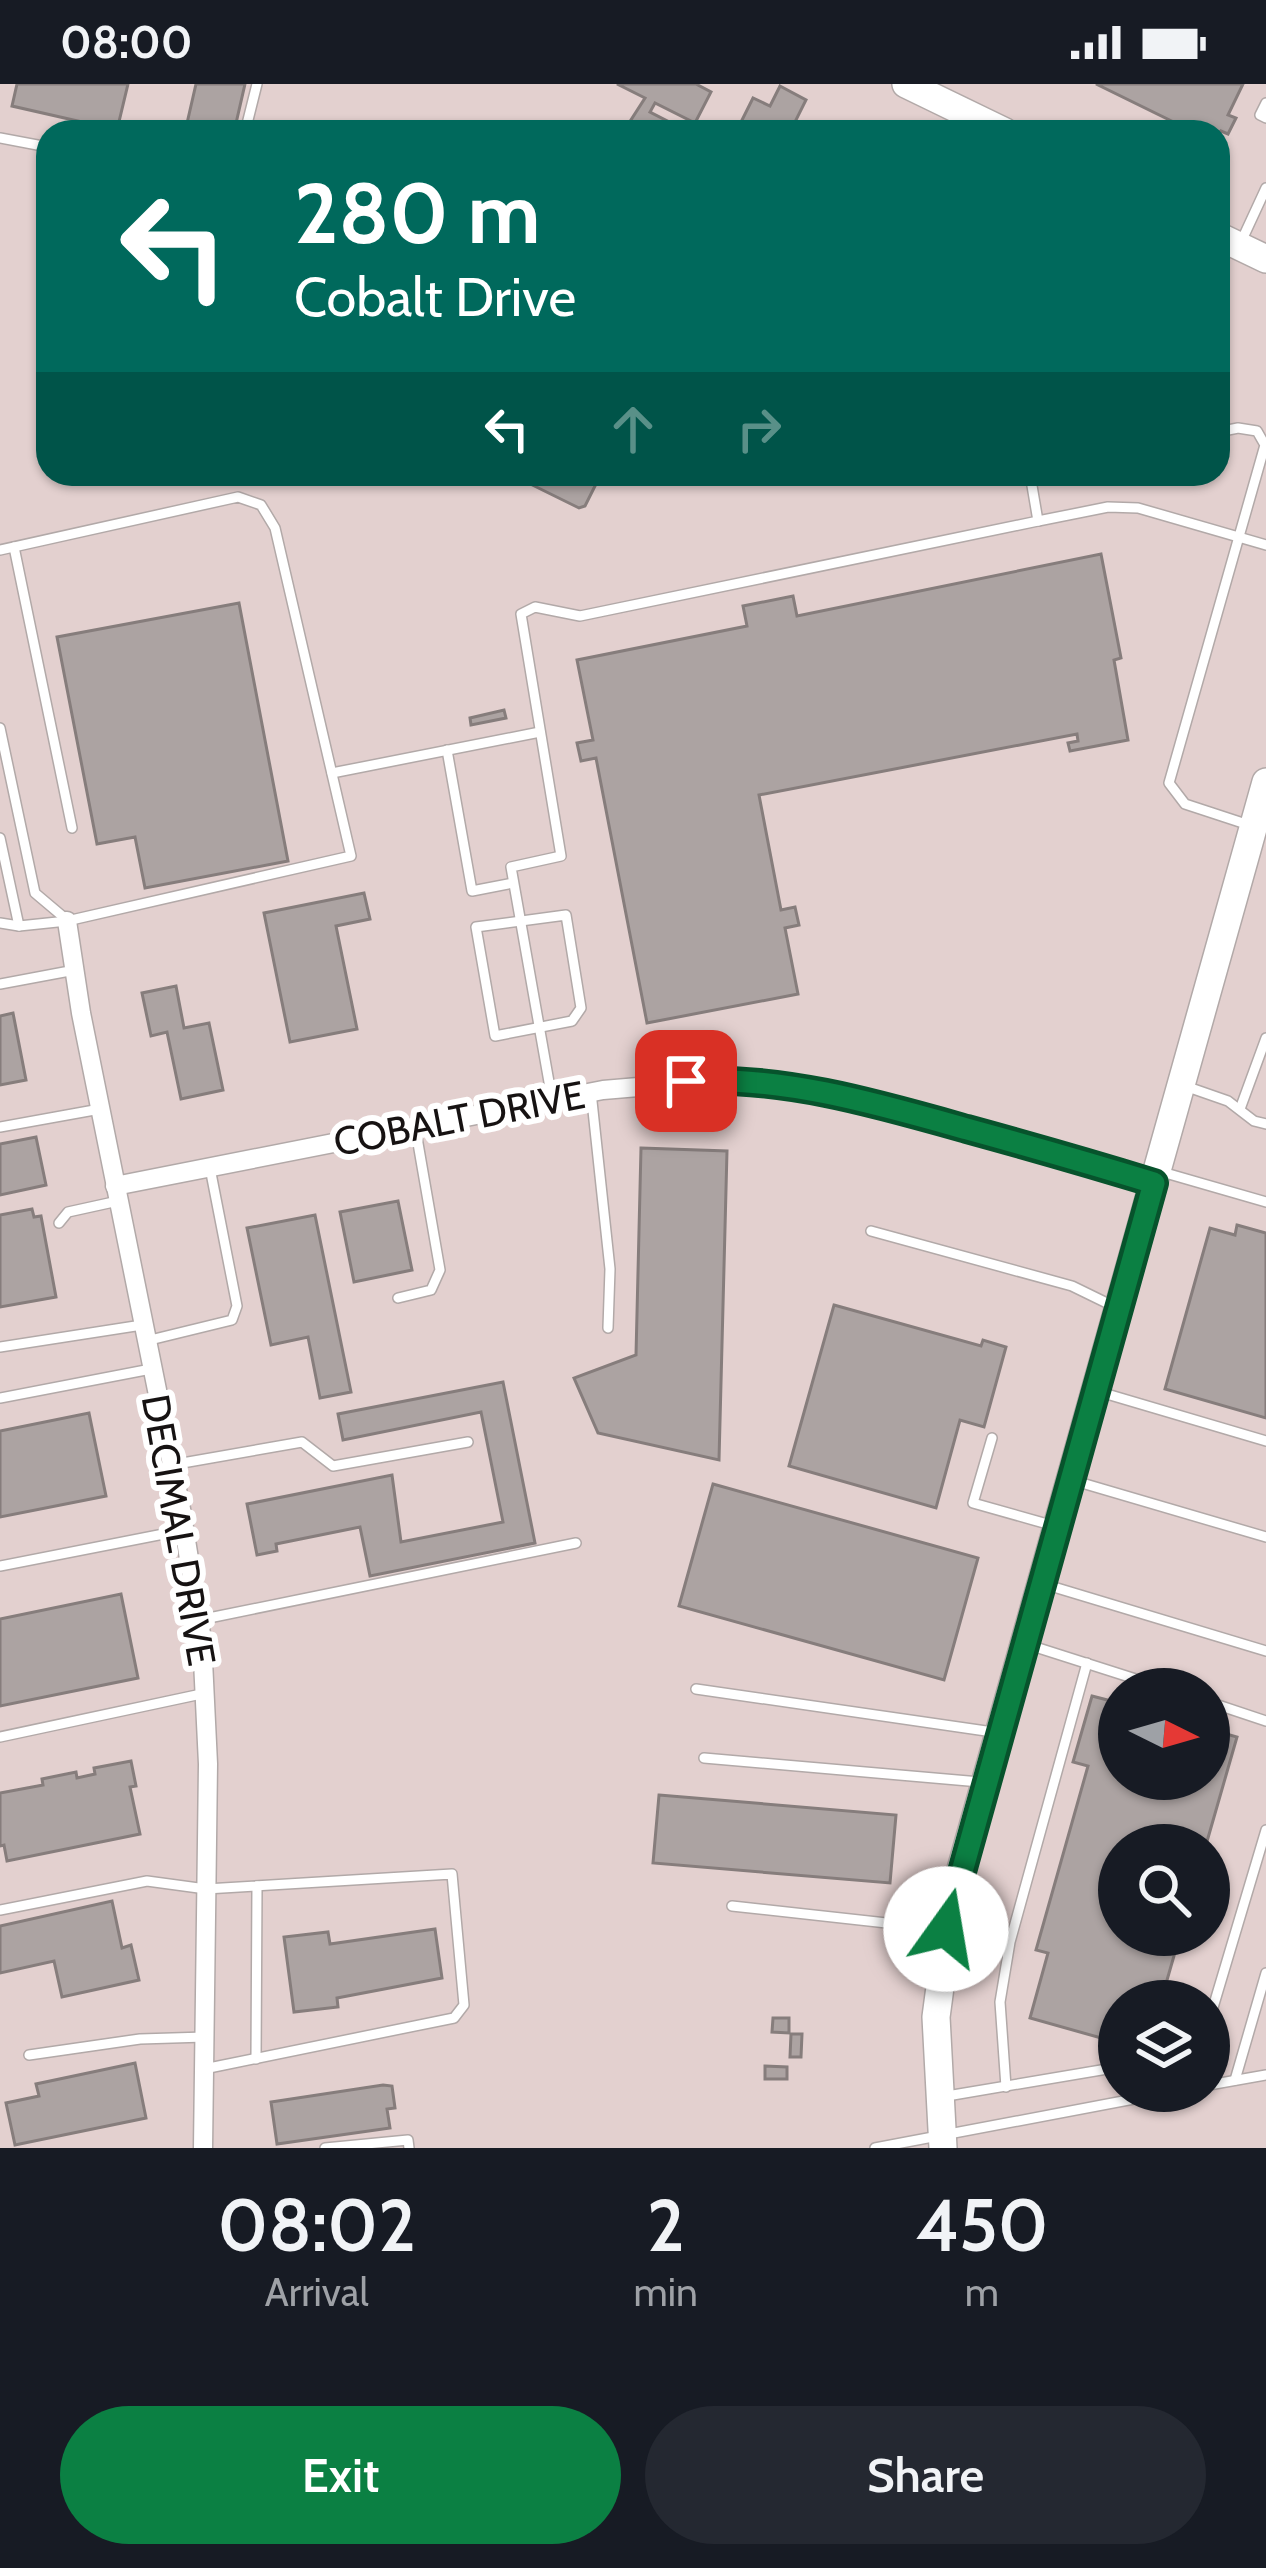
<!DOCTYPE html>
<style>
body{margin:0;font-family:Cabin,sans-serif;background:#242831;color:#f1f3f6;height:100vh;display:flex;flex-direction:column;font-size:45px;white-space:nowrap}
*{box-sizing:border-box;margin:0}
p{font-size:39px;color:#9ea1a6}
.icon{flex:none;width:66px;height:66px;fill:none;stroke:currentColor;stroke-width:2;stroke-linecap:round;stroke-linejoin:round}
.map{position:relative;height:2064px;overflow:hidden}
.drawer{display:flex;flex-direction:column;background:#171b24;flex:1}
.drawer>*{flex:none}
.banner{position:absolute;left:36px;top:36px;width:1194px;height:366px;border-radius:36px;box-shadow:0 3px 9px #0004;background:#00695c;color:#fff;overflow:hidden}
.needle{width:78px;rotate:95deg}
.controls{position:absolute;left:1098px;top:1584px;display:grid;gap:24px}
.controls a{display:grid;place-items:center;width:132px;height:132px;border-radius:50%;background:#171b24;box-shadow:0 3px 9px #0004;font-size:60px}
.pin{position:absolute;display:grid;place-items:center;width:102px;height:102px;color:#fff;margin:-51px;border-radius:24px;box-shadow:0 6px 18px #0006}
.me{position:absolute;width:132px;margin:-66px;rotate:13deg;stroke-linejoin:round;filter:drop-shadow(0 0 9px #0008)}
.turn{display:flex;align-items:center;gap:42px;height:252px;padding:0 60px;font-size:54px}
.turn .icon{width:156px;height:156px;stroke-width:2.5}
.turn b{display:block;font-size:84px;line-height:102px}
.lanes{display:flex;align-items:center;height:114px;padding:0 60px;background:#0003;justify-content:center;gap:60px;direction:ltr}
.lanes .off{opacity:.35}
.eta{display:flex;justify-content:space-evenly;align-items:center;height:204px;text-align:center}
.eta b{font-size:72px;font-weight:600;line-height:84px}
.button{display:flex;gap:24px;margin-top:auto;padding:24px 60px}
.button a{flex:1;height:138px;border-radius:72px;background:#0b8043;color:#fff;font-size:48px;font-weight:600;line-height:138px;text-align:center}
.button a+a{background:#242831;color:#f1f3f6}
.status{display:flex;justify-content:space-between;align-items:center;height:84px;padding:0 60px;background:#171b24;direction:ltr}
.status svg{height:33px;fill:currentColor}
.map>svg:first-child{display:block}
</style>
<div class="status"><b>08:00</b><svg viewBox="0 0 49 12"><path d="M0 12V9h3v3zM5 12V6h3v6zM10 12V3h3v9zM15 12V0h3v12zM26 1h20v11H26zM47 4h2v5h-2z"/></svg></div>
<div class="map">
<svg width="1266" height="2064" viewBox="0 0 1266 2064">
<rect width="100%" height="100%" fill="#e7dddd"/>
<path fill="#e3d0cf" fill-rule="evenodd" d="M0,0H1266V2064H0ZM48,48H1218V390H48ZM1119,1605H1209V1695H1119ZM1119,1761H1209V1851H1119ZM1119,1917H1209V2007H1119Z"/>
<g fill="#aca3a2" stroke="#867d7c" stroke-width="3">
<polygon points="17,0 128,0 117,46 12,22"/>
<polygon points="196,0 245,0 234,48 185,48"/>
<polygon points="617,0 696,0 711,8 695,39 655,19 650,28 689,48 646,48 629,39 645,14"/>
<polygon points="1096,0 1243,0 1228,31 1236,34 1228,50 1221,47 1218,54 1218,48 1194,48"/>
<polygon points="780,2 806,16 790,48 762,39 759,47 741,38 753,14 770,22"/>
<polygon points="510,390 601,390 585,422 579,424"/>
<polygon points="1101,470 1121,574 1114,576 1128,656 1070,667 1068,659 1078,657 1077,650 759,711 781,826 795,823 799,841 785,844 798,910 647,939 596,674 581,677 577,659 593,656 577,576 747,542 743,522 793,512 797,532"/>
<polygon points="239,519 288,777 145,804 135,753 97,760 57,553"/>
<polygon points="504,626 506,634 471,641 470,634"/>
<polygon points="364,809 370,835 336,842 357,945 290,958 264,829"/>
<polygon points="176,902 184,944 209,939 223,1006 181,1015 167,948 151,952 142,909"/>
<polygon points="13,929 26,996 0,1001 0,932"/>
<polygon points="36,1053 46,1101 0,1111 0,1060"/>
<polygon points="641,1064 727,1067 719,1376 598,1349 574,1294 636,1271"/>
<polygon points="398,1117 412,1186 354,1198 340,1128"/>
<polygon points="32,1125 34,1133 41,1132 56,1213 0,1223 0,1131"/>
<polygon points="315,1131 351,1308 320,1314 308,1253 271,1261 247,1144"/>
<polygon points="1237,1141 1266,1149 1266,1334 1165,1305 1210,1144 1235,1151"/>
<polygon points="834,1221 981,1262 983,1256 1006,1263 984,1343 960,1336 936,1424 789,1382"/>
<polygon points="503,1298 535,1459 370,1492 360,1443 276,1460 277,1467 257,1471 247,1420 392,1391 401,1458 503,1438 481,1328 343,1356 338,1330"/>
<polygon points="89,1329 106,1412 0,1433 0,1347"/>
<polygon points="713,1400 978,1474 944,1596 679,1522"/>
<polygon points="121,1510 138,1594 0,1622 0,1535"/>
<polygon points="1092,1612 1119,1619 1119,1695 1209,1695 1209,1645 1237,1653 1206,1761 1119,1761 1119,1851 1180,1851 1161,1917 1119,1917 1119,1959 1030,1934 1048,1869 1036,1866 1088,1682 1073,1678"/>
<polygon points="131,1677 136,1702 130,1703 140,1750 7,1777 4,1761 0,1762 0,1709 43,1701 42,1695 76,1688 77,1694 95,1690 94,1684"/>
<polygon points="659,1711 896,1731 890,1799 653,1779"/>
<polygon points="112,1817 122,1864 131,1861 139,1896 62,1913 54,1877 0,1889 0,1842"/>
<polygon points="435,1845 442,1894 337,1914 338,1923 294,1928 284,1853 328,1848 330,1860"/>
<polygon points="773,1934 789,1934 789,1949 772,1948"/>
<polygon points="791,1950 802,1950 801,1973 790,1973"/>
<polygon points="135,1979 146,2034 15,2061 6,2019 39,2012 36,2000"/>
<polygon points="765,1982 787,1983 787,1995 765,1995"/>
<polygon points="383,2001 392,2002 395,2024 387,2025 390,2044 277,2060 271,2018"/>
</g>
<g fill="none" stroke-linecap="round" stroke-linejoin="round">
<g stroke="#b2a9a8" stroke-width="12">
<g id="lane">
<polyline points="1266,19 1260,31 1266,34"/>
<polyline points="245,48 257,0"/>
<polyline points="0,54 48,63"/>
<polyline points="1241,158 1266,104"/>
<polyline points="1218,348 1238,344 1257,347 1265,361 1169,699 1185,720 1249,741"/>
<polyline points="1038,437 1108,423 1138,424 1266,461"/>
<polyline points="14,463 72,744"/>
<polyline points="0,466 238,413 261,421 275,444 351,772 67,837 19,842 0,839"/>
<polyline points="0,644 35,809 67,836"/>
<polyline points="447,666 472,807 513,799"/>
<polyline points="332,689 540,648"/>
<polyline points="0,754 19,842"/>
<polygon points="566,831 581,924 572,937 495,952 476,843"/>
<polyline points="0,900 75,886"/>
<polyline points="1185,1002 1228,1017 1254,1037 1266,1040"/>
<polyline points="591,1008 610,1185 608,1244"/>
<polyline points="552,1015 511,783 561,772 521,530 535,523 580,532 1038,437 1030,390"/>
<polyline points="1240,1025 1266,954"/>
<polyline points="0,1043 100,1025"/>
<polyline points="1162,1088 1266,1118"/>
<polyline points="59,1139 68,1128 118,1117"/>
<polyline points="871,1147 1072,1202 1113,1222"/>
<polyline points="398,1214 431,1206 440,1186 415,1042"/>
<polyline points="146,1257 232,1236 237,1222 210,1084"/>
<polyline points="0,1263 142,1241"/>
<polyline points="1100,1308 1266,1357"/>
<polyline points="0,1314 151,1285"/>
<polyline points="992,1354 973,1419 1051,1441"/>
<polyline points="171,1381 302,1358 333,1382 468,1358"/>
<polyline points="1075,1397 1266,1453"/>
<polyline points="0,1482 184,1446"/>
<polyline points="1047,1501 1266,1567"/>
<polyline points="199,1536 576,1459"/>
<polyline points="1029,1561 1167,1605"/>
<polyline points="696,1605 993,1648"/>
<polyline points="1209,1618 1266,1637"/>
<polyline points="0,1653 206,1609"/>
<polyline points="704,1674 980,1698"/>
<polyline points="732,1822 941,1845"/>
<polyline points="0,1826 147,1797 206,1805 452,1790 464,1921 454,1934 204,1985"/>
<polyline points="1209,1937 1266,1746"/>
<polyline points="29,1971 140,1955 205,1953"/>
<polyline points="256,1975 257,1802"/>
<polyline points="1235,1996 1266,1889"/>
<polyline points="1209,2001 1266,1991"/>
<polyline points="1006,2003 1000,1918 1010,1858 1087,1579"/>
<polyline points="947,2012 1119,1983"/>
<polyline points="325,2064 408,2056 409,2064"/>
<polyline points="875,2064 1176,2007"/>
</g>
</g>
<g stroke="#b2a9a8" stroke-width="21">
<g id="street">
<polyline points="67,837 81,929 181,1425 202,1556 208,1680 203,2064"/>
<polyline points="115,1102 603,1006 721,996 802,1004 853,1014 1154,1099"/>
</g>
</g>
<g stroke="#b2a9a8" stroke-width="30">
<g id="secondary">
<polyline points="906,0 1005,48"/>
<polyline points="1218,152 1266,175"/>
<polyline points="943,2064 936,1933 951,1821 1266,698"/>
</g>
</g>
<use href="#lane" stroke="#fff" stroke-width="9"/>
<use href="#street" stroke="#fff" stroke-width="18"/>
<use href="#secondary" stroke="#fff" stroke-width="27"/>
</g>
<g fill="none" stroke-linecap="round" stroke-linejoin="round">
<g stroke="#07532c" stroke-width="30">
<path id="route" d="M686,997C782,992 875,1019 967,1045C1029,1062 1092,1080 1154,1099L946,1845"/>
</g>
<use href="#route" stroke="#0b8043" stroke-width="21"/>
</g>
<g text-anchor="middle" stroke-width="12" stroke-linejoin="round" paint-order="stroke">
<g font-size="39" fill="#161212" stroke="#fff">
<text transform="translate(459 1034) rotate(-11)" y="14">COBALT DRIVE</text>
<text transform="translate(179 1446) rotate(80)" y="14">DECIMAL DRIVE</text>
</g>
</g>
</svg>
<div class="controls">
<a><svg class="needle" viewBox="-14 -14 28 28"><path d="M0-13l5 13h-10z" fill="#e53935"/><path d="M0 13l5-13h-10z" fill="#9ea1a6"/></svg></a>
<a><svg class="icon" aria-label="search" viewBox="0 0 24 24"><circle cx="10" cy="10" r="6"/><path d="M15 15l6 6"/></svg></a>
<a><svg class="icon" aria-label="layers" viewBox="0 0 24 24"><path d="M12 4l9 5-9 5-9-5zM3 14l9 5 9-5"/></svg></a>
</div>
<div class="pin" style="left:686px;top:997px;background:#d93025"><svg class="icon" aria-label="arrive" viewBox="0 0 24 24"><path d="M6 21V4h12l-3 4 3 4H6"/></svg></div>
<svg class="me" style="left:946px;top:1845px" viewBox="-20 -20 40 40"><circle r="19" fill="#fff"/><path d="M0-13L10 11 0 6-10 11z" fill="#0b8043"/></svg>
<div class="banner">
<div class="turn"><svg class="icon" aria-label="left" viewBox="0 0 24 24"><path d="M17 20v-9H6M10 6l-5 5 5 5"/></svg><div><b>280 m</b>Cobalt Drive</div></div>
<div class="lanes"><svg class="icon" aria-label="left" viewBox="0 0 24 24"><path d="M17 20v-9H6M10 6l-5 5 5 5"/></svg><svg class="icon off" aria-label="ahead" viewBox="0 0 24 24"><path d="M12 20V5M6 11l6-6 6 6"/></svg><svg class="icon off" aria-label="right" viewBox="0 0 24 24"><path d="M7 20v-9h11M14 6l5 5-5 5"/></svg></div>
</div>
</div>
<section class="drawer">
<div class="eta">
<div><b>08:02</b><p>Arrival</p></div>
<div><b>2</b><p>min</p></div>
<div><b>450</b><p>m</p></div>
</div>
<div class="button"><a>Exit</a><a>Share</a></div>
</section>
